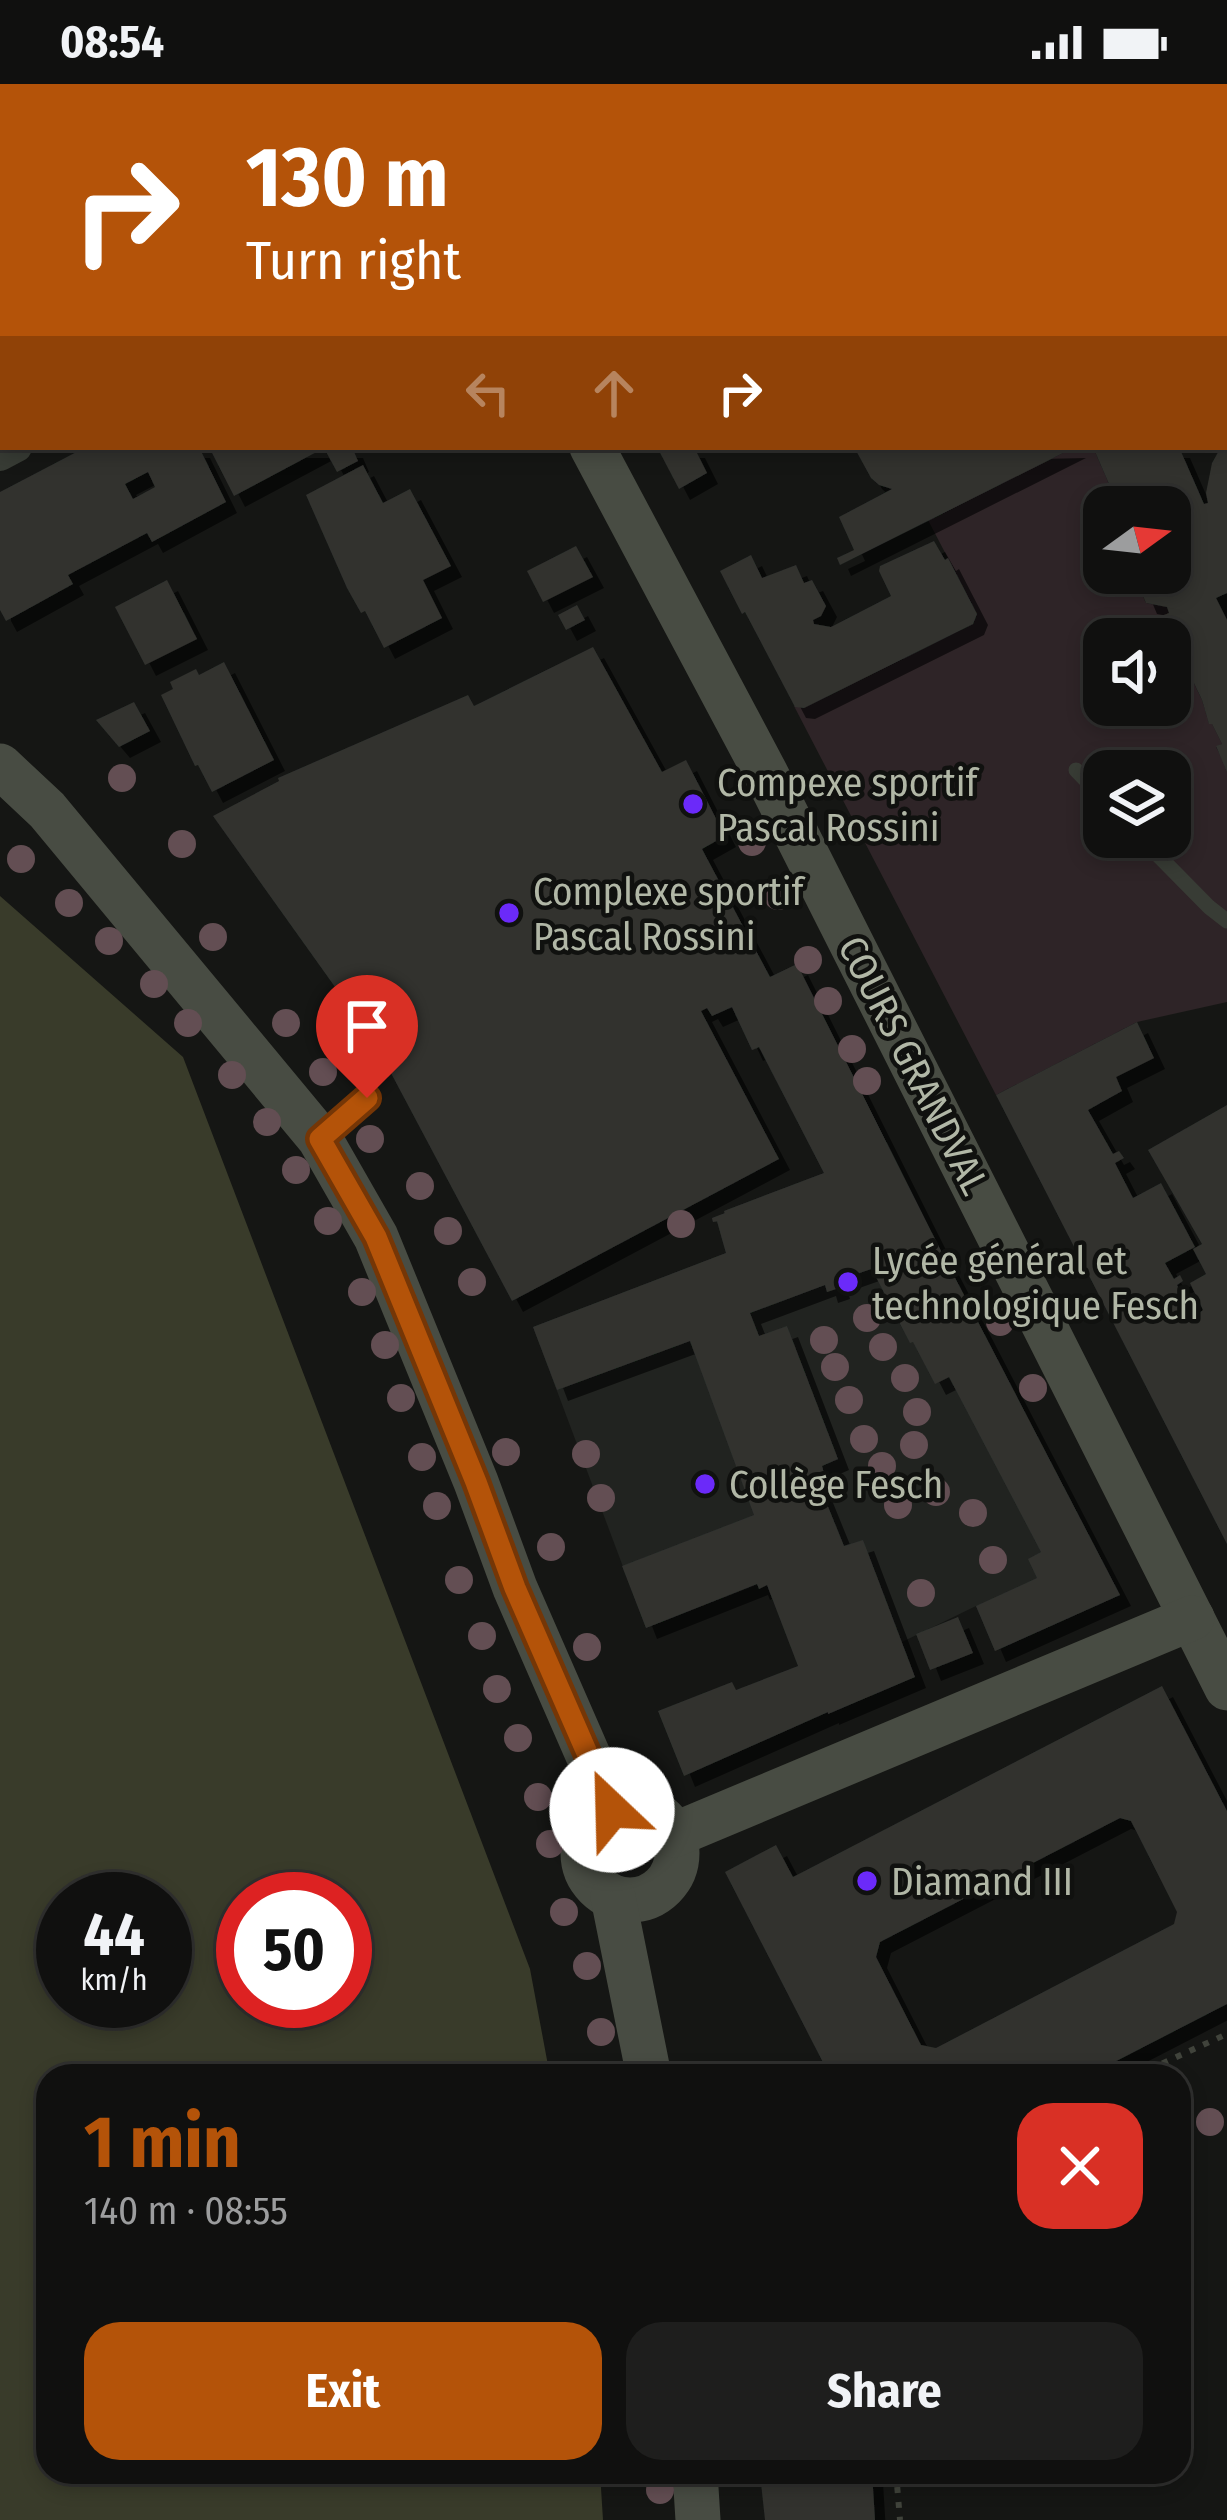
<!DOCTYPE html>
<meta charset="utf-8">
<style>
body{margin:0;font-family:"Fira Sans Condensed",sans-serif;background:#1e1e1d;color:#f1f3f6;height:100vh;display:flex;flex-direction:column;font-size:45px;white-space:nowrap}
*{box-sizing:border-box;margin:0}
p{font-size:39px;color:#9c9d9e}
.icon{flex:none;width:66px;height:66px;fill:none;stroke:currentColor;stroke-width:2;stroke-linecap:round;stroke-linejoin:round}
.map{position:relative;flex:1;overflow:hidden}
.details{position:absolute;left:36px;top:1980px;width:1155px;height:420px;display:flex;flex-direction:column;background:#10100f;border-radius:36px;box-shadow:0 6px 18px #0003,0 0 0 3px #30302f}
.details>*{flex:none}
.hud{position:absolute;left:0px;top:0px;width:1227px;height:366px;box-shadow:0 6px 18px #0003,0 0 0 3px #30302f;background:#b45309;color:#fff;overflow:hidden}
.needle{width:78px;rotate:75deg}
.buttons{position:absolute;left:1083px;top:402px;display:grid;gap:24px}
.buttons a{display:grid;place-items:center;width:108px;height:108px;border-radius:24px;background:#10100f;box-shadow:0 6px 18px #0003,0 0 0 3px #30302f;font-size:60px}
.speed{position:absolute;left:36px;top:1788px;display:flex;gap:24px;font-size:60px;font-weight:700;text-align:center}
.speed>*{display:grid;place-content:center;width:156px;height:156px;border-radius:50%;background:#10100f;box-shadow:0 6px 18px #0003,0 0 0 3px #30302f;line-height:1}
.speed small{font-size:30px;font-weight:400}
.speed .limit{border:18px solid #d22;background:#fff;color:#111}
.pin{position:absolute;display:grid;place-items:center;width:102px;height:102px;color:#fff;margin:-123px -51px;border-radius:50% 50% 50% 0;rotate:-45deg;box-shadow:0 0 12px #0007}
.pin .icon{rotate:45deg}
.me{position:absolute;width:132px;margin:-66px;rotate:336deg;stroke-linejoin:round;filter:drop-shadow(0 0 9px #0008)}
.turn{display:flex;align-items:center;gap:42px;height:252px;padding:0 48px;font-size:54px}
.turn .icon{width:156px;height:156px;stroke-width:2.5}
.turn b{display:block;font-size:84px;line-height:102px}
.lanes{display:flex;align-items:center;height:114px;padding:0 48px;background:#0003;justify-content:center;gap:60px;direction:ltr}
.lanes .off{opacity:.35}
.round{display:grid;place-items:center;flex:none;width:126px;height:126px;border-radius:36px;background:#1e1e1d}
.headline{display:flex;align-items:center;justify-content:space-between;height:204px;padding:0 48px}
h1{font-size:72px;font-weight:700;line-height:90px;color:#b45309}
.cta{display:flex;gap:24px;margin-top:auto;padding:24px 48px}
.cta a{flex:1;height:138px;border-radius:36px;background:#b45309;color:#fff;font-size:48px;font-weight:700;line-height:138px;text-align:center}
.cta a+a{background:#1e1e1d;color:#f1f3f6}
.status{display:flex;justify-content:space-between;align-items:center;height:84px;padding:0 60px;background:#10100f;direction:ltr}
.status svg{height:33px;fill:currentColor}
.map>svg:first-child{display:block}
</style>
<div class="status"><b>08:54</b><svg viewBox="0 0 49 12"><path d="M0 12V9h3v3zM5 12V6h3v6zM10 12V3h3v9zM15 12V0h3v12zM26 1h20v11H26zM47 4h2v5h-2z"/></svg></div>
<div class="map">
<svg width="1227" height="2436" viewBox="0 0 1227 2436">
<defs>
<filter id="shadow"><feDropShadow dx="11" dy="11" stdDeviation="0" flood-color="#0009"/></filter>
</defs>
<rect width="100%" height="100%" fill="#151614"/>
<polygon fill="#212320" points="797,880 938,1161 1120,1511 995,1567 976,1522 902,1558 915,1593 828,1630 775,1494 646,1544 533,1243 726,1169 717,1138 713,1138 712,1134 724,1130 724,1127 824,1089 759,964 752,966 732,924 712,932 707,924"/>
<path fill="#2e2427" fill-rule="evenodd" d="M1075,363H1093L1119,423H1104V489H1138L1135,494L1146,519L1167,523L1169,529L1162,533L1202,616L1209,639L1212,640L1222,660L1216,663L1227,684V918L1137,938L996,1011L794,622L804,624L973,540L977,530L928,436ZM1104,555H1170V621H1104ZM1104,687H1170V753H1104Z"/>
<path fill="#393b2a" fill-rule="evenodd" d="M0,812L183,973L530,1885L550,1992H48V2388H600L603,2436H0ZM63,1815H165V1917H63ZM243,1815H345V1917H243Z"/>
<g fill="#30322f" fill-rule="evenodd" filter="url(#shadow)">
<path d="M86,363H199L226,418L152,458L147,449L68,491L73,500L6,537L0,526V408ZM148,388L155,403L133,415L125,400Z"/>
<polygon points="209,363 352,363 358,377 337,388 324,364 234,412"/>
<polygon points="657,363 694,363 707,389 679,405"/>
<polygon points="854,363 987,365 1075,363 840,481 837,474 854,466 839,433 892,405 879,401 871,394"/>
<polygon points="1093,363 1179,363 1204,420 1208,419 1206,409 1212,379 1221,363 1227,363 1227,509 1216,514 1227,536 1227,688 1216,662 1222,660 1212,640 1209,640 1202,616 1162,532 1169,529 1167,523 1146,519 1135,493 1138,489 1170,489 1170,423 1119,423"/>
<polygon points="363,381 383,419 410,405 451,482 423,496 442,534 384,564 365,527 361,529 347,504 306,411"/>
<polygon points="934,457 945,476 948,474 977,530 973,540 804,624 795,623 745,528 742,530 720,487 751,471 762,494 796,481 804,499 812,496 826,522 821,532 813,536 814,540 831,543 891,512 879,487 880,482"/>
<polygon points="576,462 593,493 543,518 527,487"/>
<polygon points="167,496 197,555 145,581 115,523"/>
<polygon points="577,521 585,536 566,546 558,531"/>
<polygon points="593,563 662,688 686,676 725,752 702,765 770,893 797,880 938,1161 1120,1511 995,1567 976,1522 1037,1494 1028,1475 1041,1468 949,1293 935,1300 913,1258 910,1259 876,1193 878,1192 874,1184 837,1197 839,1204 827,1208 825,1201 750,1229 759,1252 787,1242 838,1375 822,1382 826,1395 818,1398 844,1462 863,1456 915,1593 828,1630 828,1628 684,1692 658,1627 732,1598 736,1606 798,1582 767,1501 759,1505 757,1500 646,1544 622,1482 754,1431 690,1257 557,1306 533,1243 726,1169 717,1137 713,1138 712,1134 725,1129 724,1127 824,1089 759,963 752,966 732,923 712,932 707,924 701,927 779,1075 512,1217 375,959 213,732 279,697 278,694 468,611 474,622"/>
<polygon points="224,578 274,676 212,708 198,681 195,682 161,611 173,605 170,598 196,585 199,591"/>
<polygon points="134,618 150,647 119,663 96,636"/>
<polygon points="1137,938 1154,974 1116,993 1122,1007 1088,1026 1113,1070 1119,1067 1124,1074 1115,1079 1133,1114 1161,1099 1195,1163 1165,1179 1174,1195 1180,1191 1183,1197 1177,1201 1184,1213 1190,1210 1199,1229 1203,1226 1190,1199 1206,1190 1193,1165 1202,1160 1148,1066 1227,1021 1227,1460 996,1011"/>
<polygon points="958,1533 973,1569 930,1586 916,1550"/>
<path d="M1162,1602L1227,1727V1920L1095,1988L1097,1992H830L725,1788L776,1761L793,1793ZM1120,1734L1131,1737L1177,1828L1174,1840L936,1964L921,1961L876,1873L880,1858Z"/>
<polygon points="763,2388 872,2388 875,2436 765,2436 760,2390"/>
</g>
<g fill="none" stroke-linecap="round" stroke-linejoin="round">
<g stroke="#40433b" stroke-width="6" stroke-dasharray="6 9" stroke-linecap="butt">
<polyline points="1135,1992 1227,1950"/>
<polyline points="896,2388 900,2436"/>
</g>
<g stroke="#383c35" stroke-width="15">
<polyline points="1076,686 1104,715"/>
<polyline points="1140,753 1209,823 1227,837"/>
<polyline points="324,1052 367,1014"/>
</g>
<g stroke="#383c35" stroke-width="30">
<polyline points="695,3 700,0"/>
<polyline points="0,372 17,363"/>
</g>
<g stroke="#484c43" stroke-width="45">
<polyline points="405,0 407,3"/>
<polyline points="592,363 766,690 1227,1604"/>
<polyline points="0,682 47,726 320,1055 376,1153 476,1398 515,1504 612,1726"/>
<circle cx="630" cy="1769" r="47"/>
<polyline points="674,1751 1192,1534"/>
<polyline points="613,1813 649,1992"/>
<polyline points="695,2388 698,2436"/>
</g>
</g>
<g fill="#634e53">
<circle cx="122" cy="694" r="14"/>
<circle cx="752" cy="758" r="14"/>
<circle cx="182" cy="760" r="14"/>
<circle cx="21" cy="775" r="14"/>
<circle cx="778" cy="812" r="14"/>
<circle cx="69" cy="819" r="14"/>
<circle cx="213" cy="853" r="14"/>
<circle cx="109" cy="857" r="14"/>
<circle cx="808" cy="876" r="14"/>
<circle cx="154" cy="900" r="14"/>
<circle cx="828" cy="917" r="14"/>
<circle cx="188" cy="939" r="14"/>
<circle cx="286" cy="939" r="14"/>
<circle cx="852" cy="965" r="14"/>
<circle cx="323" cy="988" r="14"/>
<circle cx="232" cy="991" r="14"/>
<circle cx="867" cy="997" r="14"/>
<circle cx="267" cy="1038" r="14"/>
<circle cx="370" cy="1055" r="14"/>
<circle cx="296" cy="1086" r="14"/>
<circle cx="420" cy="1102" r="14"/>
<circle cx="328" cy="1137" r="14"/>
<circle cx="681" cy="1140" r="14"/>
<circle cx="448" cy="1147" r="14"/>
<circle cx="472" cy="1198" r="14"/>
<circle cx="362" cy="1208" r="14"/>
<circle cx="867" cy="1234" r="14"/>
<circle cx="1000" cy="1238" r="14"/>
<circle cx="824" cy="1256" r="14"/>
<circle cx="385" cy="1261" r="14"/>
<circle cx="883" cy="1263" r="14"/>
<circle cx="835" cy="1283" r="14"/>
<circle cx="905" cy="1294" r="14"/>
<circle cx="1033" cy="1304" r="14"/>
<circle cx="401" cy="1314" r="14"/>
<circle cx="849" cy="1316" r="14"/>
<circle cx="917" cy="1328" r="14"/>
<circle cx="864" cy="1355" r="14"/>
<circle cx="914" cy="1361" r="14"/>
<circle cx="506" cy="1368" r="14"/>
<circle cx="586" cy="1370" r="14"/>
<circle cx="422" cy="1373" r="14"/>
<circle cx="882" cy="1382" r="14"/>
<circle cx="936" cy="1408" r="14"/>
<circle cx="601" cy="1414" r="14"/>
<circle cx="898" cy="1421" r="14"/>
<circle cx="437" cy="1422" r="14"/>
<circle cx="973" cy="1429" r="14"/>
<circle cx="551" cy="1463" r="14"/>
<circle cx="993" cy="1476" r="14"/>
<circle cx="459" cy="1496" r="14"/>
<circle cx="921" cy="1509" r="14"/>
<circle cx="482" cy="1552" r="14"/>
<circle cx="587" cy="1563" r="14"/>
<circle cx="497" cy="1605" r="14"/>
<circle cx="518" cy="1654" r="14"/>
<circle cx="538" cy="1713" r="14"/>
<circle cx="550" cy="1760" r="14"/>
<circle cx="564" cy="1828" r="14"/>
<circle cx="587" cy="1882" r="14"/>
<circle cx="601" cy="1948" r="14"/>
<circle cx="1210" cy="2038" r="14"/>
<circle cx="660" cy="2406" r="14"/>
</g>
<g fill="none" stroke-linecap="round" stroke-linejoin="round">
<g stroke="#753606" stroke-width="30">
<polyline id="route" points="367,1014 320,1055 376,1153 476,1398 515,1504 612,1726"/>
</g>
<use href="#route" stroke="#b45309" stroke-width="21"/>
</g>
<g fill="#6b2af9" stroke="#10110f" stroke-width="4.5">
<circle cx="693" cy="720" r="12"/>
<circle cx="509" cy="829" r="12"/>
<circle cx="848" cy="1198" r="12"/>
<circle cx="705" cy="1400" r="12"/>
<circle cx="867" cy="1797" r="12"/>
</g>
<g text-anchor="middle" stroke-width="9" stroke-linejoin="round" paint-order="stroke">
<g font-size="39" fill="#b1b7a6" stroke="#10110f" text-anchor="start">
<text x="717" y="712">Compexe sportif<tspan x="717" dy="45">Pascal Rossini</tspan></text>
<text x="533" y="821">Complexe sportif<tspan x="533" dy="45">Pascal Rossini</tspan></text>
<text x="872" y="1190">Lycée général et<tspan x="872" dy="45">technologique Fesch</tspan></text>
<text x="729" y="1414">Collège Fesch</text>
<text x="891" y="1811">Diamand III</text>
</g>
<g font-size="39" fill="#b1b7a6" stroke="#10110f">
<text transform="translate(914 981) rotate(63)" y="14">COURS GRANDVAL</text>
</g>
</g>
</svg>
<div class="buttons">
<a><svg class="needle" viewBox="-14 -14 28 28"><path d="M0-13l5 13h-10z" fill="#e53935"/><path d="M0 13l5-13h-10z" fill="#9c9d9e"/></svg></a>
<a><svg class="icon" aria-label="sound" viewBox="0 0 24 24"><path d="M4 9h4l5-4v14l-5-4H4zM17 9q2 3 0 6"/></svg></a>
<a><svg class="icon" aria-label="layers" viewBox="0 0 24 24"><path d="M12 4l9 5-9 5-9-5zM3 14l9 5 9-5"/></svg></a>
</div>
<div class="speed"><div>44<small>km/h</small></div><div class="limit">50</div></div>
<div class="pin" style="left:367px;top:1014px;background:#d93025"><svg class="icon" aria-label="arrive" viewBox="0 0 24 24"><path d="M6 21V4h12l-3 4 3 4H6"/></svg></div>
<svg class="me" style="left:612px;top:1726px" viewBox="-20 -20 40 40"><circle r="19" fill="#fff"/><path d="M0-13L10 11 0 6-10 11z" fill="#b45309"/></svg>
<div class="hud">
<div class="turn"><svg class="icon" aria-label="right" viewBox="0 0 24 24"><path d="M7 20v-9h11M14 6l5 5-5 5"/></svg><div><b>130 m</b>Turn right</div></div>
<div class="lanes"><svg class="icon off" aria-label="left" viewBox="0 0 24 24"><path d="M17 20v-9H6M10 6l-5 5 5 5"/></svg><svg class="icon off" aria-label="ahead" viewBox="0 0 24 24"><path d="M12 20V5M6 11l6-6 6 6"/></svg><svg class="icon" aria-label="right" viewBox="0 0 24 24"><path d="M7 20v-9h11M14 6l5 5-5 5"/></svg></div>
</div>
<section class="details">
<div class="headline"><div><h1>1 min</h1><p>140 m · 08:55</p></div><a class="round" style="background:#d93025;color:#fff"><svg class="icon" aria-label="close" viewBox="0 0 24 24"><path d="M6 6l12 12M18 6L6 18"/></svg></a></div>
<div class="cta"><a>Exit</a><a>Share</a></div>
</section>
</div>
